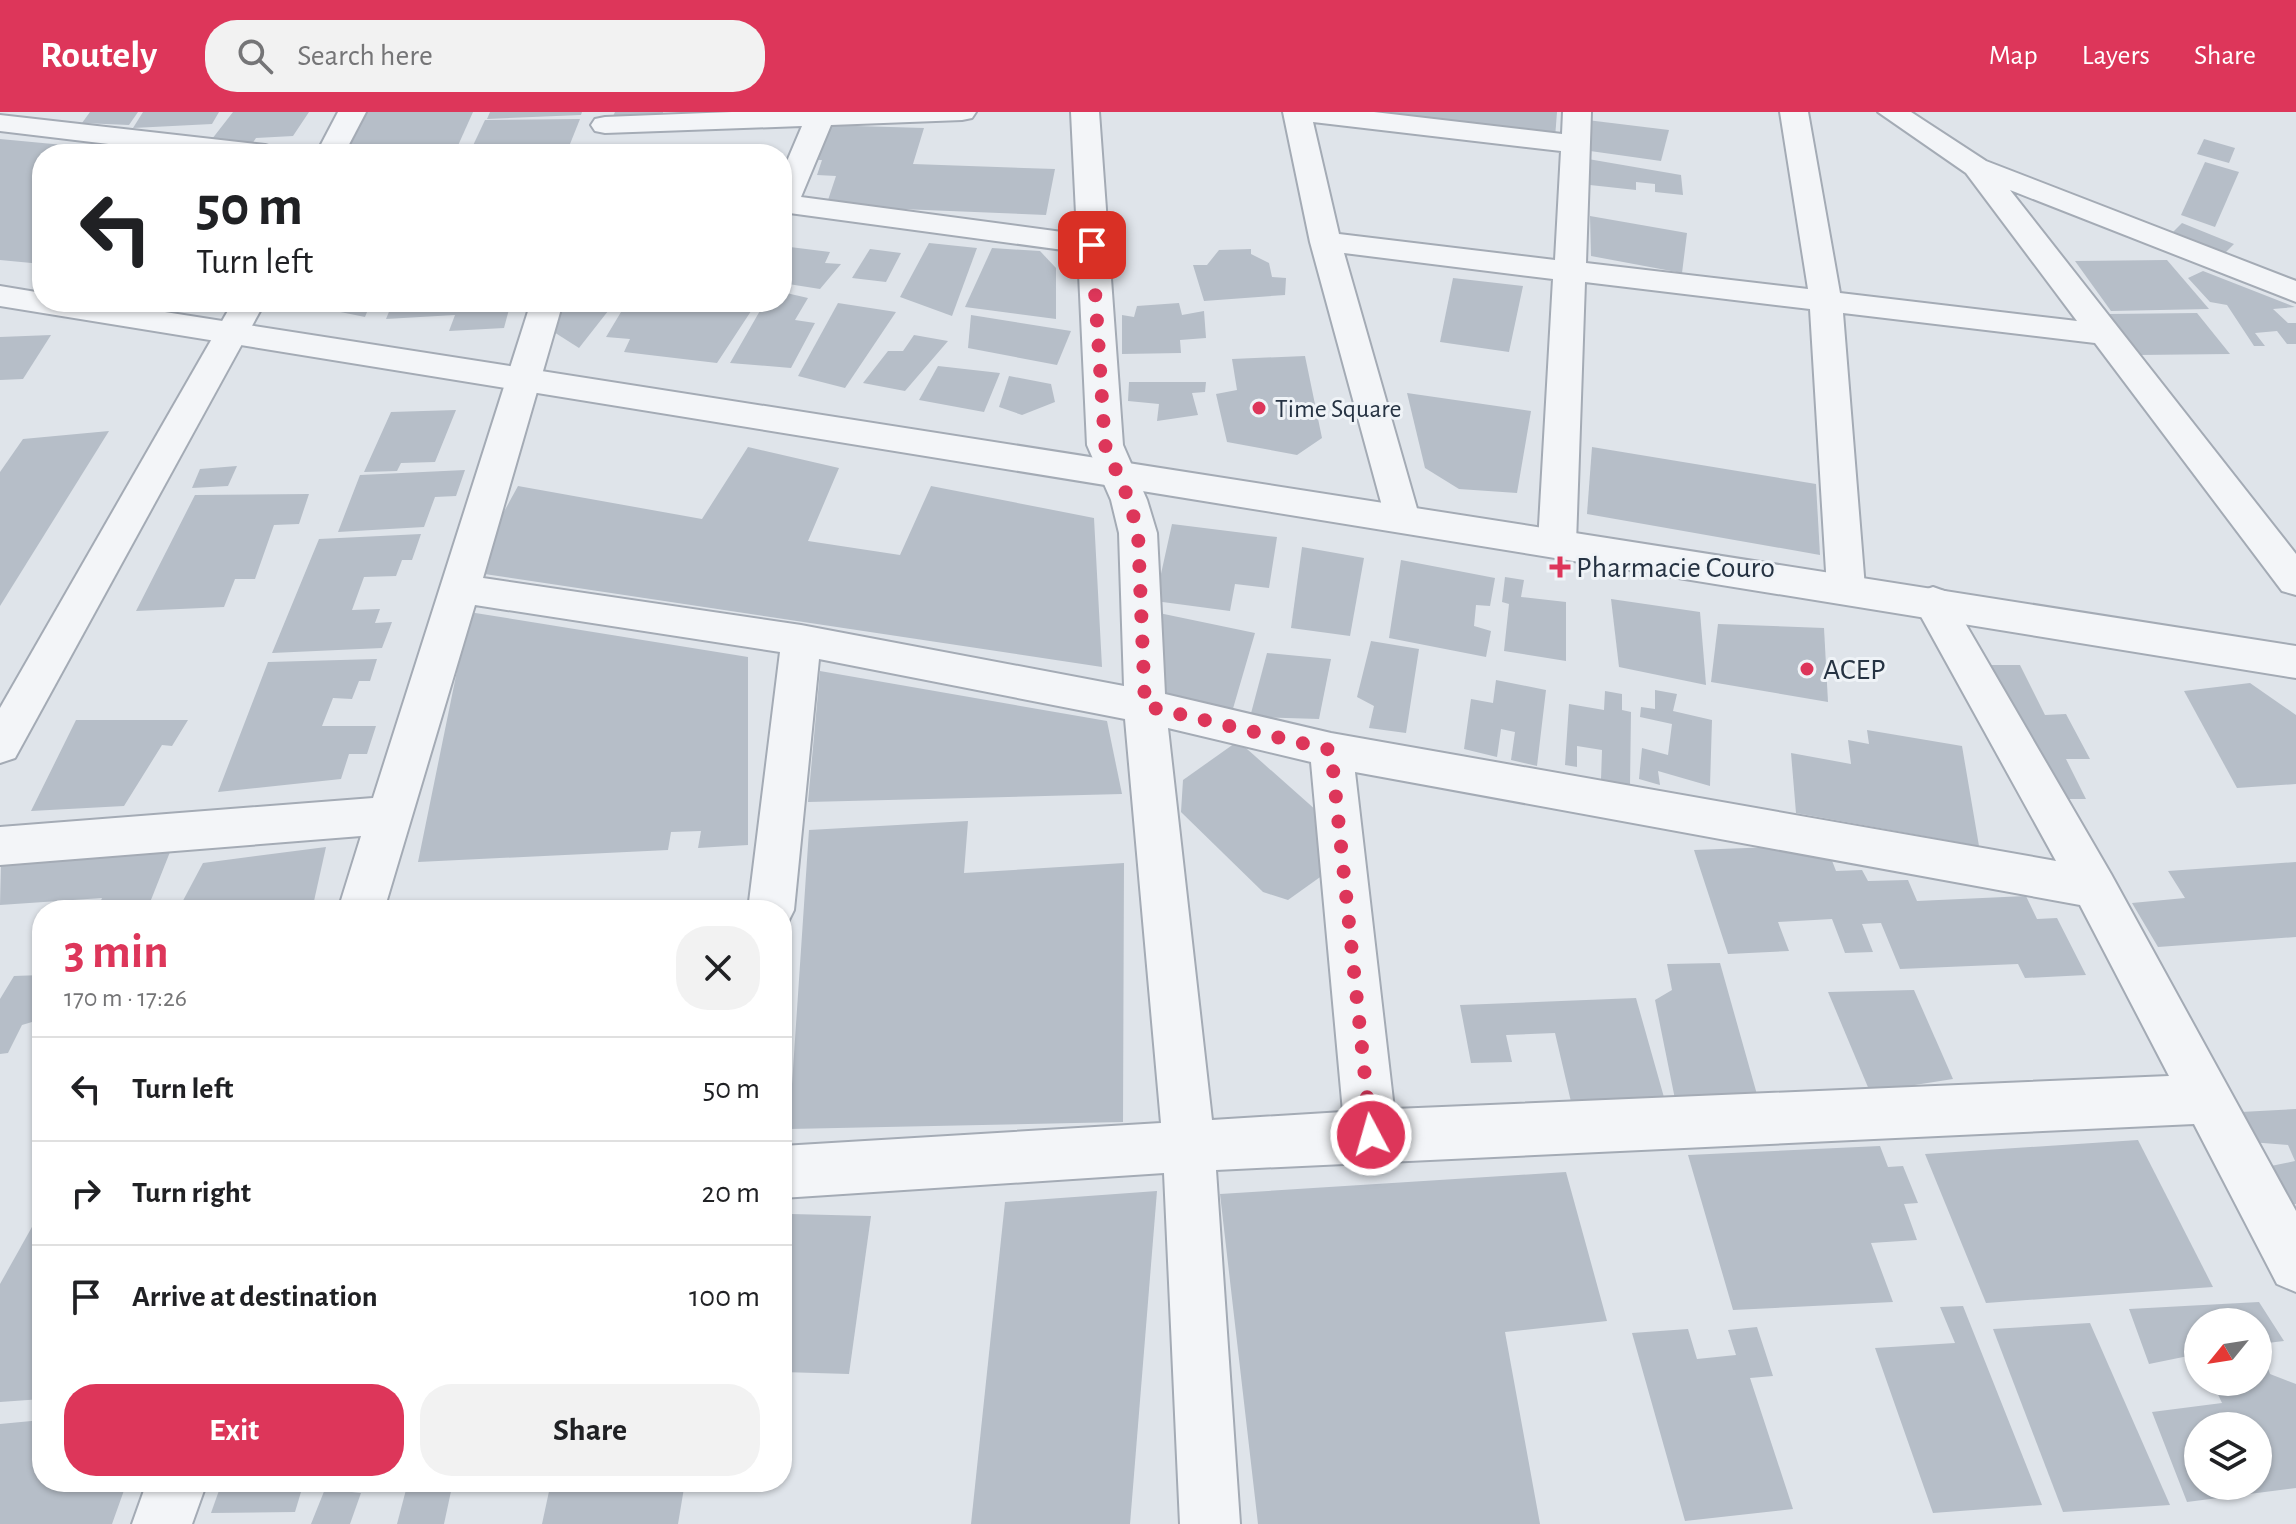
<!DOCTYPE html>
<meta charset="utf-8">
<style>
body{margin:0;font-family:"Alegreya Sans",sans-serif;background:#f2f2f2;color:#202124;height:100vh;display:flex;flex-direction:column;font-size:30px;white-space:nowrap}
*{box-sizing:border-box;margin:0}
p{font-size:26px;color:#757577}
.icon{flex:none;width:44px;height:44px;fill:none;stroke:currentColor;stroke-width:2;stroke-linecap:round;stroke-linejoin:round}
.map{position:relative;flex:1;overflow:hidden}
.details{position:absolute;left:32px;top:788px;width:760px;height:592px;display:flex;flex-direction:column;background:#fff;border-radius:32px;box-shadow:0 2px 6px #0004}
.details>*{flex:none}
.guide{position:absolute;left:32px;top:32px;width:760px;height:168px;border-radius:32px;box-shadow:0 2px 6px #0004;background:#fff;color:#202124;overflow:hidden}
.needle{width:52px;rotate:240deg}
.fabs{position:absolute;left:2184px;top:1196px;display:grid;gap:16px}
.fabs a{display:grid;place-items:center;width:88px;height:88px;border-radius:50%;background:#fff;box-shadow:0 2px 6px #0004;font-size:40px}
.pin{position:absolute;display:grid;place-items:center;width:68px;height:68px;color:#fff;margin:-34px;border-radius:16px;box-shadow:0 4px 12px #0006}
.me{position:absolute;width:88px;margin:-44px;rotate:354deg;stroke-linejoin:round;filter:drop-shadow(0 0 6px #0008)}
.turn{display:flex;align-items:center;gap:28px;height:168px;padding:0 32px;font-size:36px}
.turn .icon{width:104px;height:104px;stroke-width:2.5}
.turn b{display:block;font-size:56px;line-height:68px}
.round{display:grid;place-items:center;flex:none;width:84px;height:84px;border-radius:32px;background:#f2f2f2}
.overview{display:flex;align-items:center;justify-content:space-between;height:136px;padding:0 32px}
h1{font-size:48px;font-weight:700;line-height:60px;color:#dd365a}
.button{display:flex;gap:16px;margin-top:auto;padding:16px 32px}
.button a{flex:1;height:92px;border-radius:32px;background:#dd365a;color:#fff;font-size:32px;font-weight:700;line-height:92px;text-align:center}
.button a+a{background:#f2f2f2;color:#202124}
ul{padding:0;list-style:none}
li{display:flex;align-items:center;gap:24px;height:104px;padding:0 32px;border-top:2px solid #e0e0e0}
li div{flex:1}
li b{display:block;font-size:30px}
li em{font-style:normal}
header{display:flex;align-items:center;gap:48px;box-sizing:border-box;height:112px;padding:0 40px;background:#dd365a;color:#fff}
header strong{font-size:38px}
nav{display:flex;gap:44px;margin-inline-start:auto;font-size:28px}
.search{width:560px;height:72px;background:#f2f2f2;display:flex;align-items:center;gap:20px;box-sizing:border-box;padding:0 28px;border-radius:32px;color:#757577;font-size:30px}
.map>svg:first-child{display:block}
</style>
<header>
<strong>Routely</strong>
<div class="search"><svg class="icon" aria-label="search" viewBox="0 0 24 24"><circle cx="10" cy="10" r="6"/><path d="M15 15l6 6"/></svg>Search here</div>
<nav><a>Map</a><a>Layers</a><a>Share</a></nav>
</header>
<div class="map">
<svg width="2296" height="1412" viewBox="0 0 2296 1412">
<rect width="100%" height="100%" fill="#dfe4ea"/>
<g fill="#b6bec8" fill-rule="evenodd">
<polygon points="90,0 138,0 129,13 82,11"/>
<polygon points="143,0 219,0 212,12 133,16"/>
<polygon points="233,0 309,0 293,24 256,26 252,32 212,27"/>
<polygon points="363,0 473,0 456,38 341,42"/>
<polygon points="490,0 582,0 581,3 487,7"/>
<polygon points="615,0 663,0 663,3 613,4"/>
<polygon points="1337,0 1557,0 1555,26"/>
<polygon points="580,7 566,42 469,42 485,8"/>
<polygon points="1587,8 1669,18 1661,49 1583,38"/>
<polygon points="823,13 924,16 913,52 1055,57 1046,103 826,94 836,64 817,63 822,48 810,48"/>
<polygon points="0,27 138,40 138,42 42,42 42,152 0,148"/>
<polygon points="2204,27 2235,36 2229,51 2197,42"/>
<polygon points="1588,47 1681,63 1683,83 1655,80 1655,72 1636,70 1636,78 1590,73"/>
<polygon points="2205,50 2239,60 2215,115 2181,103"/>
<polygon points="1590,104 1687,121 1682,161 1591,144"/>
<polygon points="2182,111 2234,132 2222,144 2170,123"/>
<polygon points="929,131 977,136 952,204 900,185"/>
<polygon points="790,135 830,140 825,151 841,152 820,177 782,171 782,147"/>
<polygon points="992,136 1040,139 1056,156 1056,207 965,195"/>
<polygon points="870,137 901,141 886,170 852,166"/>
<polygon points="1251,137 1251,142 1269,151 1272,165 1286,166 1285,183 1204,189 1193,153 1207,153 1219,138"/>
<polygon points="2167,148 2209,197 2111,199 2075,149"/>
<polygon points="2203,159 2295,195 2273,197 2288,211 2296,211 2296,232 2287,232 2277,219 2255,221 2265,234 2254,234 2227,193 2210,190 2188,166"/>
<polygon points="1453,166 1523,174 1509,240 1440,230"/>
<polygon points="782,180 808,186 795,208 815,211 791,256 730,251 765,190 782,190"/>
<polygon points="291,190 371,190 365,205"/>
<polygon points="393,190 511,190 504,216 449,219 455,203 386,207"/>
<polygon points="560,190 591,190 612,194 579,236 546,215"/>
<polygon points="627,190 757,190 717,251 624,240 630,227 606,225"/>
<polygon points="838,191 896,200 845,276 798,264"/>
<polygon points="1179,191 1182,203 1204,199 1206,226 1180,228 1181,241 1122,242 1122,203 1134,205 1137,194"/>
<polygon points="2197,201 2230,242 2138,243 2109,202"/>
<polygon points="971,203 1071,219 1057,253 968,236"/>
<polygon points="51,223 23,267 0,268 0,225"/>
<polygon points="914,223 948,229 905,279 863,271 888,239 903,239"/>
<polygon points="1305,244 1322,326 1297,343 1227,330 1216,282 1237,278 1232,247"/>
<polygon points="938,254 1000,261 984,300 919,288"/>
<polygon points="1009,264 1051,272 1055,290 1022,303 999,295"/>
<polygon points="1129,270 1206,270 1205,280 1192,281 1198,303 1157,309 1159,292 1128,289"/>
<polygon points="1407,281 1531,299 1517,381 1459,377 1425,356"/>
<polygon points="456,298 435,350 401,351 397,359 364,360 391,300"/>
<polygon points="109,319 0,494 0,360 23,327"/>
<polygon points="748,335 839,356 808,429 900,443 931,374 1094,406 1102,555 471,460 518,374 702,407"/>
<polygon points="1592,335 1816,372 1820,443 1587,402"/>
<polygon points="237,354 228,374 192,376 200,357"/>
<polygon points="465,358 456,384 435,385 424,415 338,420 360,363"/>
<polygon points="309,382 299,412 274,413 255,467 235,467 224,495 136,499 195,383"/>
<polygon points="1172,412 1277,425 1269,476 1235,472 1230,499 1155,489"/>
<polygon points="421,422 412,448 402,448 396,464 364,465 352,498 380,497 375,511 392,510 382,536 272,541 319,427"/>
<polygon points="1302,435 1364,446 1350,524 1291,516"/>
<polygon points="1401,448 1495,466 1490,494 1476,493 1474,514 1491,519 1486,545 1389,526"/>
<polygon points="1505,465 1524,468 1521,485 1566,490 1566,549 1504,539 1509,492 1502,490"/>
<polygon points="1611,487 1700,500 1706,573 1619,555"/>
<polygon points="469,500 748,545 748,733 698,736 701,719 671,720 668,738 418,750"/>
<polygon points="1159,501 1255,521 1232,600 1159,585"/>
<polygon points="1718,512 1824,516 1828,590 1711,570"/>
<polygon points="1371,529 1419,537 1406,621 1369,616 1374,594 1357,585"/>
<polygon points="1267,541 1331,547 1319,607 1250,605"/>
<polygon points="377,547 370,569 359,569 352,587 333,586 322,614 376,614 367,642 349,642 341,667 218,680 268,550"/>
<polygon points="1980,553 2020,553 2045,603 2066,602 2090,647 2066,647 2086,687 2047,687"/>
<polygon points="820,559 1107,609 1122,682 808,690"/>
<polygon points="1496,568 1546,578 1537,654 1511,648 1515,620 1501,617 1497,645 1464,637 1471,587 1493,591"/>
<polygon points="2250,571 2296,603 2296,672 2237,676 2184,579"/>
<polygon points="1655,578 1677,582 1673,599 1712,608 1710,674 1658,659 1660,673 1639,667 1642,636 1668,643 1672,612 1640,605 1641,595 1655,597"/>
<polygon points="1605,579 1622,582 1622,598 1631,600 1630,673 1601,668 1602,638 1577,634 1577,655 1565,653 1569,592 1604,598"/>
<polygon points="76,608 188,608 172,634 162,633 124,694 31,699"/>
<polygon points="1867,618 1962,634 1979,734 1796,701 1791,641 1851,652 1848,628 1869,632"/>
<polygon points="1238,629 1317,699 1330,758 1288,788 1263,780 1181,700 1183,668"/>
<polygon points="968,709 964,761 1124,751 1123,1010 789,1017 809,718"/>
<polygon points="1826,733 1836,759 1862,758 1868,769 1908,768 1917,789 2026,784 2037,807 2057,806 2086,863 2025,866 2018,852 1900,857 1881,811 1862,812 1873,840 1845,841 1832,807 1778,810 1789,839 1728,842 1694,738"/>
<polygon points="326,735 312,798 178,798 203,751"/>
<polygon points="170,740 147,798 97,798 102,786 0,793 1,751"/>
<polygon points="2296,750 2296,825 2158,835 2132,791 2185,786 2168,759"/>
<polygon points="1720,851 1758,986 1675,987 1655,888 1672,878 1667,852"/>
<polygon points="42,863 42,907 22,913 8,941 0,942 0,887 14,864"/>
<polygon points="1914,878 1953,967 1870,980 1828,880"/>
<polygon points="1636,886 1669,1003 1575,1007 1555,921 1506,923 1512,950 1471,951 1460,893"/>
<polygon points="2296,997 2296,1092 2293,1092 2271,1054 2295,1049 2288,1033 2238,1029 2222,1001"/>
<polygon points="2138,1028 2213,1175 1986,1191 1925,1042"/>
<polygon points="1880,1034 1888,1055 1903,1054 1918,1091 1904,1092 1917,1128 1871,1131 1893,1190 1733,1198 1688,1043"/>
<polygon points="1566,1060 1607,1209 1505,1220 1540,1412 1258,1412 1220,1082"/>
<polygon points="1157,1079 1130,1412 971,1412 1005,1090"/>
<polygon points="42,1097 42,1287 0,1290 0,1172"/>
<polygon points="791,1102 871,1104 849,1262 782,1260 782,1149"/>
<path d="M2259,1190L2284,1229L2259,1232L2270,1262L2296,1272V1376L2187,1390L2152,1300L2222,1291L2212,1270H2258V1210H2198V1242L2149,1252L2129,1197ZM2198,1314H2258V1374H2198Z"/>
<polygon points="1963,1194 2042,1393 1933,1401 1875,1236 1955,1231 1940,1195"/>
<polygon points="2090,1211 2170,1393 2063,1400 1993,1217"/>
<polygon points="1757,1215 1773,1264 1750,1266 1793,1397 1685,1409 1632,1221 1688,1217 1697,1247 1736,1243 1728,1218"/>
<polygon points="42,1308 42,1370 127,1370 112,1412 0,1412 0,1312"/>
<polygon points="222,1370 304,1370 295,1400 211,1401"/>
<polygon points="408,1370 453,1370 444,1412 397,1412"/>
<polygon points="551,1370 685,1370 678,1412 542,1412"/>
<polygon points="325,1377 361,1381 350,1412 311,1412"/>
</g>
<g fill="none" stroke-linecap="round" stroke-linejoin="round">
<g stroke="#a4abb5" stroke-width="4">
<g id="minor">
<polygon points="338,0 366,0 344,42 316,42"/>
<path d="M732,0H976L972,6L962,8L831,13L801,85L1077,122L1071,0H1099L1123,333L1147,388L1157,421L1165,582L1331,621L2056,749L1913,490L1919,480L1933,475L1947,480L2111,762L2296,1099V1180L2277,1172L2194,1012L1216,1058L1240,1412H1180L1164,1061L782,1086V1034L1161,1011L1125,607L819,547L794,798L787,812L782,814V798H748L780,540L475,493L384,798H338L361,724L0,753V715L373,686L531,190H563L483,466L801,513L1124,574L1119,421L1111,388L1087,333L1078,140L782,100V61L802,14L605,21L595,19L591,13L595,7L605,5ZM1168,616L1311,650L1343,1000L1212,1008ZM1355,660L2080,793L2169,964L1394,997Z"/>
<path d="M1283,0H1374L1562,22L1563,0H1591L1586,151L1808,177L1780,0H1808L1840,181L2077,209L1966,61L1878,0H1911L1986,49L2296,169V190L2010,78L2296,442V483L2282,479L2095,231L1843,201L1865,476L1860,486L1846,490L1832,486L1827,476L1810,197L1585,170L1576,431L1570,441L1557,445L1544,441L1538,431L1553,167L1344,141L1420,407L1414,416L1401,420L1388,416L1310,130ZM1313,10L1561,39L1555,148L1339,122Z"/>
<polygon points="0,3 265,33 275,36 279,42 192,42 0,19"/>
<polygon points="233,190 265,190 15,646 0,651 0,596"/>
<polygon points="147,1370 207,1370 192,1412 132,1412"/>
</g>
</g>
<g stroke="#a4abb5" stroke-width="4">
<polygon id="tertiary" points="0,174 42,181 42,190 101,190 2296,534 2296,566 0,194"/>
</g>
<use href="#minor" fill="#f3f5f8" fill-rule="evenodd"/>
<use href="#tertiary" fill="#f3f5f8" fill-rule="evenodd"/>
</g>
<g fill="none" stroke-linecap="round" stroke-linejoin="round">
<polyline stroke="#dd365a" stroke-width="14" stroke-dasharray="0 25.2" points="1092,133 1105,333 1129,388 1138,421 1145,594 1331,638 1371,1023"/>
</g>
<g fill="#dd365a" stroke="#eff3f7" stroke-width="3">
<circle cx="1259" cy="296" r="8"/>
<path d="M1556 443h8v8h8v8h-8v8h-8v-8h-8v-8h8z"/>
<circle cx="1807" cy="557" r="8"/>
</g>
<g text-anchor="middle" stroke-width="6" stroke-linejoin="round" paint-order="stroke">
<g font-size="26" fill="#263343" stroke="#eff3f7" text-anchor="start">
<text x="1275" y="305">Time Square</text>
</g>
<g font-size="30" fill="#263343" stroke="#eff3f7" text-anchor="start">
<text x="1576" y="465">Pharmacie Couro</text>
<text x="1823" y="567">ACEP</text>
</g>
</g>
</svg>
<div class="fabs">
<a><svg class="needle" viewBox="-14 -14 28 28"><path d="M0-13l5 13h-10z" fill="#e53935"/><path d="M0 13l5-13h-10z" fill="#757577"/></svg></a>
<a><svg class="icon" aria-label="layers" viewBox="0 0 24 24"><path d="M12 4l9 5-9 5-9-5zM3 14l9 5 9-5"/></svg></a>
</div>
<div class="pin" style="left:1092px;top:133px;background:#d93025"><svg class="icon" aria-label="arrive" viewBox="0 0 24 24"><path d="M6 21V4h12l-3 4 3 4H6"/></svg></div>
<svg class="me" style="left:1371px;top:1023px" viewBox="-20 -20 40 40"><circle r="17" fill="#dd365a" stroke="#fff" stroke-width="3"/><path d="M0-11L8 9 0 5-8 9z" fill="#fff"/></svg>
<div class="guide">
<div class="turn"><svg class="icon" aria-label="left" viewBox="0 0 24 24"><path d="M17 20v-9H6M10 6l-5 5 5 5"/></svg><div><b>50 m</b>Turn left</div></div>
</div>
<section class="details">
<div class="overview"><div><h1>3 min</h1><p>170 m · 17:26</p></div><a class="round"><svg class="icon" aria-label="close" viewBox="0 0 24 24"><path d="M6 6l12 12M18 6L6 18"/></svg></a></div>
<ul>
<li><svg class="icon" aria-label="left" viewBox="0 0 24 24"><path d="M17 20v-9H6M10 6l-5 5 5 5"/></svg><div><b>Turn left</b></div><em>50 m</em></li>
<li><svg class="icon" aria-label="right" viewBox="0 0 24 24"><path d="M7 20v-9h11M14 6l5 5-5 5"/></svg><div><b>Turn right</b></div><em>20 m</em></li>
<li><svg class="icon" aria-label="arrive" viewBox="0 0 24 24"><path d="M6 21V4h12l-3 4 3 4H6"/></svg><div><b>Arrive at destination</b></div><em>100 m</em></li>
</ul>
<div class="button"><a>Exit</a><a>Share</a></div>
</section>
</div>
